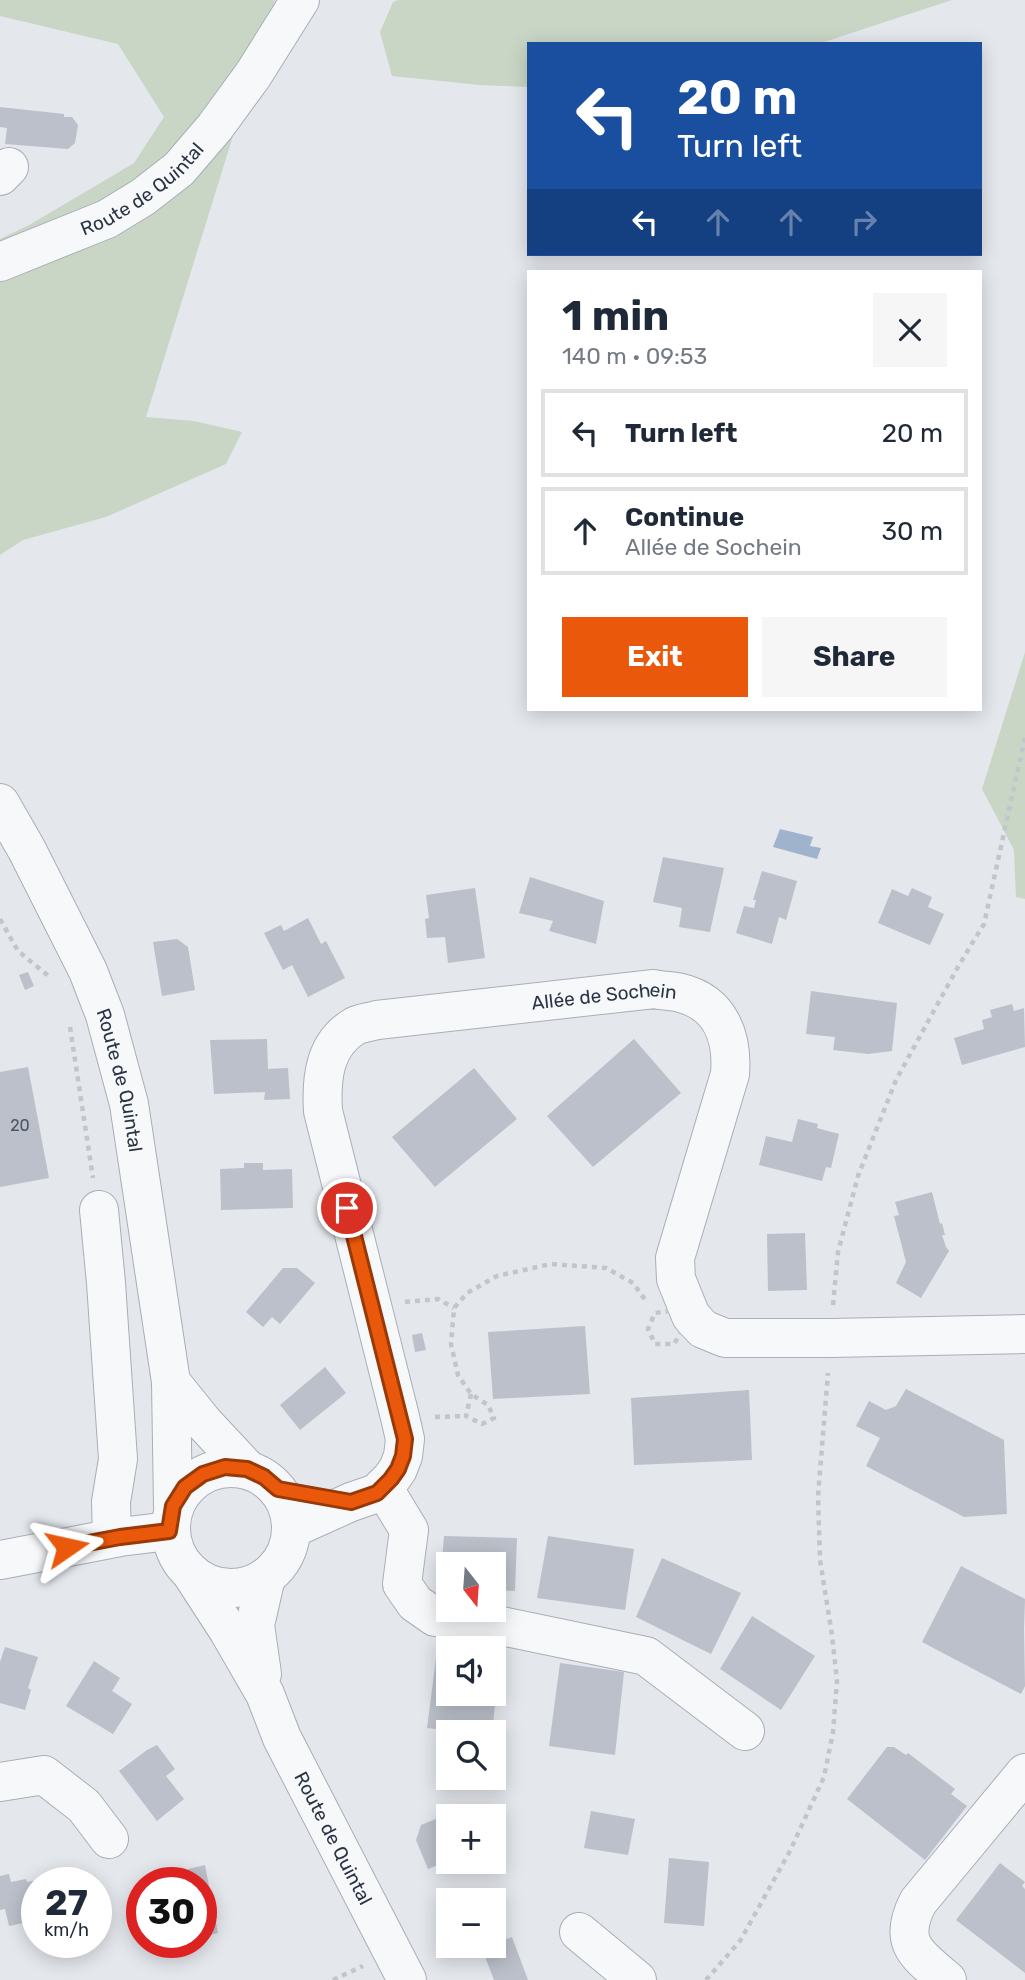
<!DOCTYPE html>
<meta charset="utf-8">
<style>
body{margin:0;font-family:Rubik,sans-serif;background:#f6f6f7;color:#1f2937;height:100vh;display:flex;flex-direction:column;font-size:26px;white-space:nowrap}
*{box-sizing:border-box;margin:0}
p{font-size:23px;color:#747a83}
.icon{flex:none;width:38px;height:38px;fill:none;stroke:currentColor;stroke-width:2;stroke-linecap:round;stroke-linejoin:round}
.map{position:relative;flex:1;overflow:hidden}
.details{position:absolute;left:527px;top:270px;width:455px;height:441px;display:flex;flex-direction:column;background:#fff;border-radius:0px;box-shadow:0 4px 18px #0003}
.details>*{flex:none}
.banner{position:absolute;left:527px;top:42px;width:455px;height:214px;border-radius:0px;box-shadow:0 4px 18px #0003;background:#1a4fa0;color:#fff;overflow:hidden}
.needle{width:46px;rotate:163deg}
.fabs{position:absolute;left:436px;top:1552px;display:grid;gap:14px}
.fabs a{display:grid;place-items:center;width:70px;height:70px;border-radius:0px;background:#fff;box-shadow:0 4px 18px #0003;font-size:35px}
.speed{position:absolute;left:21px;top:1867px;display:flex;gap:14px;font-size:35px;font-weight:700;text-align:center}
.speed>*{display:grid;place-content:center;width:91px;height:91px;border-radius:50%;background:#fff;box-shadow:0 4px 18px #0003;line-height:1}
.speed small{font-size:18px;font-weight:400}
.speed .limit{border:10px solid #d22;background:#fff;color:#111}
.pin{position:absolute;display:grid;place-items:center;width:60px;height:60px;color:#fff;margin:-30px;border:4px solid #fff;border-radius:50%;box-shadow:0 2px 7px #0007}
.me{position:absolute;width:77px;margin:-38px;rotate:79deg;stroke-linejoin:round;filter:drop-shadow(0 0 5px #0008)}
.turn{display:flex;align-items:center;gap:24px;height:147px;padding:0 35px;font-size:32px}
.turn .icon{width:91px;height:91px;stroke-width:2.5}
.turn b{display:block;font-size:49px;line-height:60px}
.lanes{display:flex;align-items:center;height:66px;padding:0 35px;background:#0003;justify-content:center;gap:35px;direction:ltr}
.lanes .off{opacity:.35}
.round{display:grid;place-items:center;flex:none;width:74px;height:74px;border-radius:0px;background:#f6f6f7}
.head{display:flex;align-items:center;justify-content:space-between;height:119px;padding:0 35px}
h1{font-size:42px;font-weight:700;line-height:52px}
.button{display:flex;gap:14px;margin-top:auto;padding:14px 35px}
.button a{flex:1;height:80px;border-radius:0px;background:#ea580c;color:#fff;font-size:28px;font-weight:700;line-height:80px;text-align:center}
.button a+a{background:#f6f6f7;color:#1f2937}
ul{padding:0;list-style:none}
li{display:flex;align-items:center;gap:21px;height:88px;margin:0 14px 10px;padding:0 21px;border:4px solid #e0e1e3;border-radius:0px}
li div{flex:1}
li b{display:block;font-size:26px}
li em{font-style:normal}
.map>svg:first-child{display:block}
</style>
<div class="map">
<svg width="1025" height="1980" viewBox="0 0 1025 1980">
<rect width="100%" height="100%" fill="#e4e7ec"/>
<g fill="#c9d6c5">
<polygon points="0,0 275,0 146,417 194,421 242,432 226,464 106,517 23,540 0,555 0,239 31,224 134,163 164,117 118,44 0,16"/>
<polygon points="398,0 952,0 818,44 528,44 528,87 480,85 392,76 380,32 393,2"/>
<polygon points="1025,652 1025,899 1016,897 1014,850 982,789"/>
</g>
<polygon fill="#9fb4cc" points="780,829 813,837 810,846 821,848 817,859 773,847"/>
<g fill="#bbc0ca">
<polygon points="0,107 64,114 64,117 72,117 78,125 75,143 68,149 5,144 7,128 0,127"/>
<polygon points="663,857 724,868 710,932 679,927 682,908 653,902"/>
<polygon points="762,871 797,881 786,920 779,917 772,944 736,933 744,906 754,908 756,900 753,900"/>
<polygon points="530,877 604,901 596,944 549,931 553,921 519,913"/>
<polygon points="475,888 485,958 448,963 445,937 427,938 425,919 429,918 426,895"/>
<polygon points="912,888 932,897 928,907 944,914 930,945 878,923 892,889 908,896"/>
<polygon points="308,918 321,944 326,941 345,978 308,997 292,965 283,970 264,933 281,925 284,931"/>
<polygon points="177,939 188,947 195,990 162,996 153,942"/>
<polygon points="28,972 34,986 25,990 19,975"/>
<polygon points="811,991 897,1003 892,1051 868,1054 833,1050 835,1037 806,1034"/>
<polygon points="1012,1004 1014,1011 1024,1008 1025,1047 962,1065 954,1038 984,1029 982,1020 992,1017 990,1010"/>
<polygon points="267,1039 268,1069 288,1068 290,1099 264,1100 265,1092 214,1094 210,1040"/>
<polygon points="634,1039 681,1093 593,1167 547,1116"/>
<polygon points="28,1067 49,1178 0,1187 0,1072"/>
<polygon points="474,1068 517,1119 435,1187 392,1137"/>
<polygon points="798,1119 818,1124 817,1128 839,1134 831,1168 826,1167 822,1181 759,1165 766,1136 792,1142"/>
<polygon points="244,1163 263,1163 263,1170 292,1169 293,1208 221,1210 220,1169 244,1168"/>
<polygon points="932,1192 940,1224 942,1223 945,1235 942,1235 946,1247 949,1251 921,1298 896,1283 906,1262 894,1216 899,1215 895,1202"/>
<polygon points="805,1233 807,1290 768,1291 767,1234"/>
<polygon points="283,1268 297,1268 315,1283 280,1324 272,1317 263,1327 246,1312"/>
<polygon points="585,1326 590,1394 493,1399 488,1332"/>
<polygon points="422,1333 426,1350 415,1352 412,1335"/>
<polygon points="325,1367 346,1393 300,1430 280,1405"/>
<polygon points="906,1389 1004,1440 1007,1514 964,1517 866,1466 880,1438 856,1426 869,1401 886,1410 896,1406"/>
<polygon points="749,1390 752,1460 634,1465 631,1398"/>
<polygon points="444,1536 517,1538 515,1591 494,1590 494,1564 448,1564 448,1587 440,1586"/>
<polygon points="548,1536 634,1549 625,1610 537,1598"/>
<polygon points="662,1558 741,1593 711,1654 636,1617"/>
<polygon points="961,1566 1025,1599 1024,1629 1025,1686 1021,1694 922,1642"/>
<polygon points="752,1616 815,1656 781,1710 720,1669"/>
<polygon points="438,1643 462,1647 462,1648 448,1648 448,1694 494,1694 494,1652 501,1653 492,1732 461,1732 427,1728"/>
<polygon points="5,1647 38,1657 28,1688 31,1690 25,1710 0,1703 0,1662"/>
<polygon points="94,1661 120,1678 112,1691 132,1704 113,1734 66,1706"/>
<polygon points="560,1663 624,1672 615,1755 549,1746"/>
<polygon points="157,1745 175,1769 166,1776 184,1799 157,1821 119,1771 147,1750"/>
<polygon points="887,1747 894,1747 906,1755 908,1753 955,1789 951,1794 967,1806 925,1860 847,1799"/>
<polygon points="591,1811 635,1819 628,1855 584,1848"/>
<polygon points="443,1816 445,1822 448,1821 448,1861 428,1869 416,1840 421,1825"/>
<polygon points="669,1858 709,1862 704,1926 664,1923"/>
<polygon points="1000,1863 1025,1882 1022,1886 1025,1889 1025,1973 956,1920"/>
<polygon points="205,1865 218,1933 201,1937 201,1883 168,1882 189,1877 188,1869"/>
<polygon points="9,1874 11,1882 26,1879 27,1882 38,1880 43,1883 37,1883 37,1920 9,1926 5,1909 0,1910 0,1876"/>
<polygon points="512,1937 528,1980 494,1980 482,1949 494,1946 494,1944"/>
</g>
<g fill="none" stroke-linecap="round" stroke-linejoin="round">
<g stroke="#a9aeb7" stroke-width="40">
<g id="minor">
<polyline points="0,176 9,167"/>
<path id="s1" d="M0,262L107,219L143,197L179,169L215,127L253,75L300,0"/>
<path id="s2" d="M0,803L27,850L88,971L105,1015L129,1104L171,1382L173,1506"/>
<polyline points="99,1210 106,1283 118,1459 111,1502 112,1538"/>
<polyline points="171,1382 204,1423 247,1469"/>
<circle cx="231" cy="1528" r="60"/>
<polyline points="383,1487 409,1530 402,1584 415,1603 435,1617 487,1623 646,1656 745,1731"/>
<path id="s3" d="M291,1529L351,1502L377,1493L391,1479L398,1469L403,1456L405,1439L400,1417L323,1111C321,1079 324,1044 355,1026C361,1023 370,1022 377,1020L654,989C663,991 673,991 681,993C721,1003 733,1038 730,1074L675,1258L676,1279L691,1316L703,1329L725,1338H830L1025,1334"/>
<polyline points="0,1560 120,1537 169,1531"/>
<path id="s4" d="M193,1576L228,1630L265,1694L282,1738L407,1980"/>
<polyline points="262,1674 255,1625 266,1577"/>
<polyline points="0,1782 44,1775 84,1806 109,1839"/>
<polyline points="579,1932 637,1980"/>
<path d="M947,1980C917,1955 897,1943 918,1902L1025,1773"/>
</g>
</g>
<g stroke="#c2c5cb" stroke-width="4.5" stroke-dasharray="5 5" stroke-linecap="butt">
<polyline points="0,919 18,951 51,978"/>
<polyline points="70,1027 93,1178"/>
<polyline points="405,1302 438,1299 454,1308"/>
<polyline points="833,1305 838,1252 858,1176 896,1080 959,965 984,924 1025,737"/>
<polygon points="668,1311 691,1316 674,1344 655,1344 648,1329 655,1313"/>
<polyline points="471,1394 466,1416 482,1424 494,1418 488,1405 471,1394 458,1375 451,1344 454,1308 467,1293 497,1276 551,1264 606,1268 633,1283 646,1301"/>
<polyline points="435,1417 466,1416"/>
<polyline points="333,1980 363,1966"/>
<polyline points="706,1980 740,1941 790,1851 824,1777 833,1732 837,1681 832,1635 820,1560 818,1496 828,1373"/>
</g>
<use href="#minor" stroke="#f7f8fa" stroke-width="38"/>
</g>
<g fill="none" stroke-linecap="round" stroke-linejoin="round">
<g stroke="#983908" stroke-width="18">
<polyline id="route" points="67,1547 120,1537 169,1531 173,1506 185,1487 203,1474 225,1467 247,1469 264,1477 278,1489 351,1502 377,1493 391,1479 398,1469 403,1456 405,1439 347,1208"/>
</g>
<use href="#route" stroke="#ea580c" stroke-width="12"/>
</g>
<g text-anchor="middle" stroke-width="7" stroke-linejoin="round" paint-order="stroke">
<g font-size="16" fill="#4f5766">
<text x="20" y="1131">20</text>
</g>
<g font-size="19" fill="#2b3445" stroke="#f4f6f9">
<text dy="7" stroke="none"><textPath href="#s1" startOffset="161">Route de Quintal</textPath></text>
<text dy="7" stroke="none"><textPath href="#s3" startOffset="842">Allée de Sochein</textPath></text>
<text dy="7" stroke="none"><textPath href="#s2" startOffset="304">Route de Quintal</textPath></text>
<text dy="7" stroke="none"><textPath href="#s4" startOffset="298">Route de Quintal</textPath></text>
</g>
</g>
</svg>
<div class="fabs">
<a><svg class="needle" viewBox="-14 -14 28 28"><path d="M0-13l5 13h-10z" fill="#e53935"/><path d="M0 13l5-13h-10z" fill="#747a83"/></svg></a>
<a><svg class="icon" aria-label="sound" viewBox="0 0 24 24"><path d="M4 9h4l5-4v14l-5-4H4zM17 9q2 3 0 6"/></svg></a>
<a><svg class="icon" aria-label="search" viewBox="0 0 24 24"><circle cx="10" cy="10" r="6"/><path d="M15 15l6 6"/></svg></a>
<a>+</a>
<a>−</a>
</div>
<div class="speed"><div>27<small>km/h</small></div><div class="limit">30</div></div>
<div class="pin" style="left:347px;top:1208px;background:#d93025"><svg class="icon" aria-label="arrive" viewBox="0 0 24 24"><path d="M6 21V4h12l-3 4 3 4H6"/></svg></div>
<svg class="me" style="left:67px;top:1547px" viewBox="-20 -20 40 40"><path d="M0-17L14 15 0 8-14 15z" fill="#ea580c" stroke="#fff" stroke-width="4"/></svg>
<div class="banner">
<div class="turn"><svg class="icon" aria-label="left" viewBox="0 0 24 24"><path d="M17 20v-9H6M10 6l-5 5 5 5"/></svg><div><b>20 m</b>Turn left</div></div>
<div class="lanes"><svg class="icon" aria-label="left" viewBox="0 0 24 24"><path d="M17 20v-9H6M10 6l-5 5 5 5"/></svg><svg class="icon off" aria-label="ahead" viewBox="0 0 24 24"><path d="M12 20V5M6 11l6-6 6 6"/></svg><svg class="icon off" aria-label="ahead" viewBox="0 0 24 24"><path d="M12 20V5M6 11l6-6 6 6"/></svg><svg class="icon off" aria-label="right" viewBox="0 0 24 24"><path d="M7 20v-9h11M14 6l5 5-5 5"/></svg></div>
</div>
<section class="details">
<div class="head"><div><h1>1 min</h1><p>140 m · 09:53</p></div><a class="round"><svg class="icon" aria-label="close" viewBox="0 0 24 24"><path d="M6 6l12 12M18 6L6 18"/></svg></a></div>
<ul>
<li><svg class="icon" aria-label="left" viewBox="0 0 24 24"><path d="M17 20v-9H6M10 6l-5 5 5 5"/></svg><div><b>Turn left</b></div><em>20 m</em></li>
<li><svg class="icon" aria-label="ahead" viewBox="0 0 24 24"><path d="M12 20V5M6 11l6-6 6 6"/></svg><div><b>Continue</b><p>Allée de Sochein</p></div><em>30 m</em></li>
</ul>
<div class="button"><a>Exit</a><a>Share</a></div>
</section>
</div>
